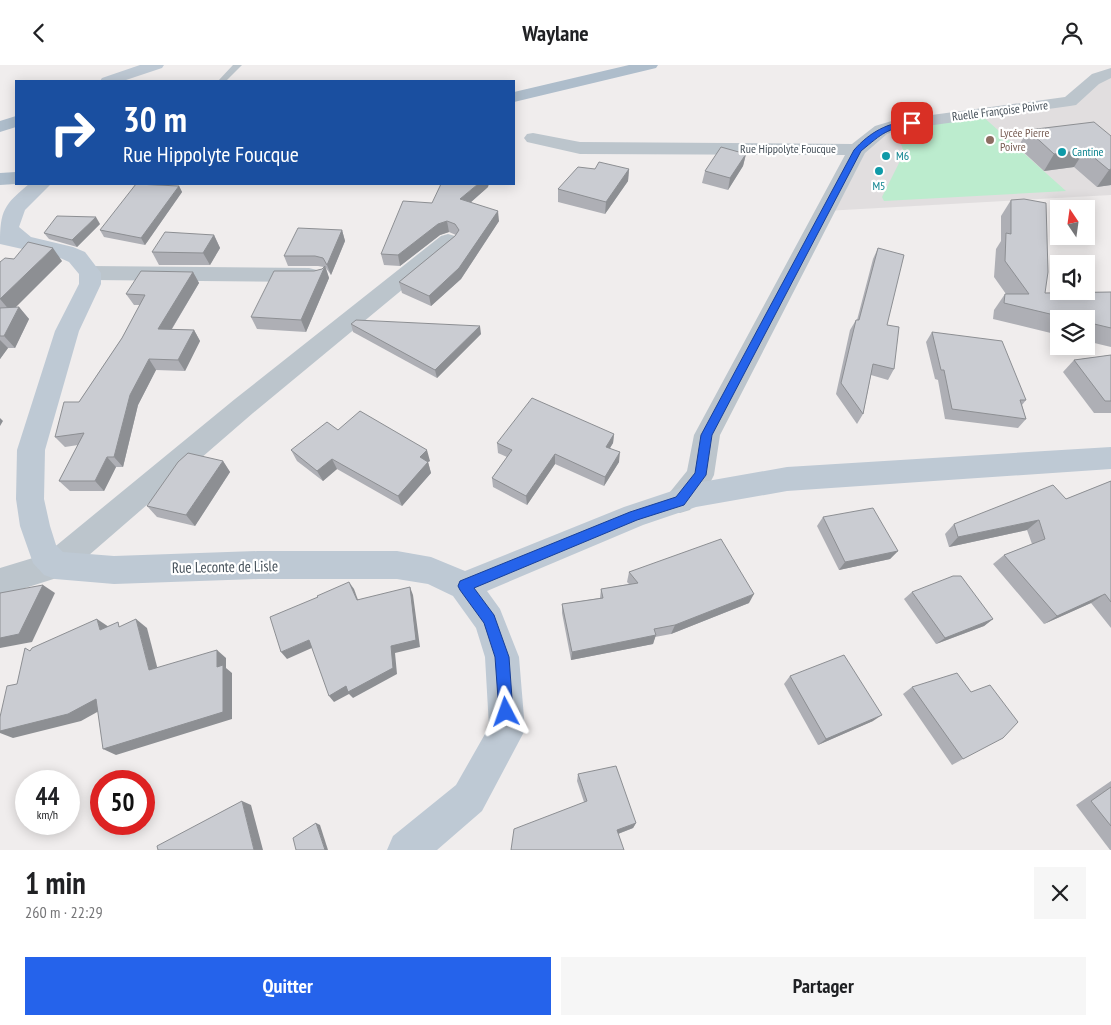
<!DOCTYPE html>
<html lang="fr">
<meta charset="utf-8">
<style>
body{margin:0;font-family:"PT Sans Narrow",sans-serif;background:#f6f6f6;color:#202124;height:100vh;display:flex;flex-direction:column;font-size:19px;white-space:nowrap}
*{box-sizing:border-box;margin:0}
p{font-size:16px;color:#757577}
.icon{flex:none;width:28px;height:28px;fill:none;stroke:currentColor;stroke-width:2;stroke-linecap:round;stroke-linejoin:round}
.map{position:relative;height:785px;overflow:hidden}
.details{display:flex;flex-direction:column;background:#fff;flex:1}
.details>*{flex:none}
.banner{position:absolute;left:15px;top:15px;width:500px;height:105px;border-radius:0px;box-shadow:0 2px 12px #0003;background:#1a4fa0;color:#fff;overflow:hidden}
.needle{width:32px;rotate:347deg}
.fabs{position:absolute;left:1050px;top:135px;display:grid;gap:10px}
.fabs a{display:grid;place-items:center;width:45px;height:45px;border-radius:0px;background:#fff;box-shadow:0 2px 12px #0003;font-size:25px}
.speed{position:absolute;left:15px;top:705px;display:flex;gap:10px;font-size:25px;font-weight:700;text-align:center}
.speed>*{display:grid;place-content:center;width:65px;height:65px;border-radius:50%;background:#fff;box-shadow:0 2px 12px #0003;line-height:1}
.speed small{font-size:12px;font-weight:400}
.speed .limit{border:8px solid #d22;background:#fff;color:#111}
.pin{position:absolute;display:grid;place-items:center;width:42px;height:42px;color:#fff;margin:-21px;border-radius:10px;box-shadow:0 2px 8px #0006}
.me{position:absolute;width:55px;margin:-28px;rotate:356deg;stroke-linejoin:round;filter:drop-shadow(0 0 4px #0008)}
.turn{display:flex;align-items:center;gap:18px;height:105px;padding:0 25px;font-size:22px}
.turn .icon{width:65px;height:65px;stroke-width:2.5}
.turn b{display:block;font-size:35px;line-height:42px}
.round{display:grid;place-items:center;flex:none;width:52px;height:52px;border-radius:0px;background:#f6f6f6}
.overview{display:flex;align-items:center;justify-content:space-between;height:85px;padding:0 25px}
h1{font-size:30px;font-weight:700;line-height:38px}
.cta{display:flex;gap:10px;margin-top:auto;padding:10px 25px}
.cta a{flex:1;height:58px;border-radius:0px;background:#2563eb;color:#fff;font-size:20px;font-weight:700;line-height:58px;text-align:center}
.cta a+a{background:#f6f6f6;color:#202124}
header{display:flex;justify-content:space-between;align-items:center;height:65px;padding:0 25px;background:#fff;font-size:22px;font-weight:700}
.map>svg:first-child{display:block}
</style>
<header><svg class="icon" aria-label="back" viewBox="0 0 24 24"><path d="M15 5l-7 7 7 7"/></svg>Waylane<svg class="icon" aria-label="person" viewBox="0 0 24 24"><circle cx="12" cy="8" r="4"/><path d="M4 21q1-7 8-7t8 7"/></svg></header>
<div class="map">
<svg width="1111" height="785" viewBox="0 0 1111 785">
<rect width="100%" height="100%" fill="#f0eded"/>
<polygon fill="#e1dedf" points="1111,8 1111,130 825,146 857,85 881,65 1059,38"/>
<polygon fill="#bcecce" points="980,49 1066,126 884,136 882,132 904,88 895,60"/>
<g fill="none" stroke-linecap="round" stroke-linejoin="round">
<polygon fill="#bcc5cc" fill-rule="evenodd" points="233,0 242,0 226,16 218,16"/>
<g fill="#bcc5cc" fill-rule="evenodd">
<polygon points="1111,3 1111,13 1099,19 1076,40 1070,41 898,65 887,69 865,88 720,370 714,410 710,418 690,445 680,448 670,445 666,436 670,427 687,406 694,370 845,90 580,89 527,77 524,73 527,69 533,68 580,77 852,79 875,61 895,55 1065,32 1092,9"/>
<polygon points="448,169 455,171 459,176 455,181 253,348 66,510 0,531 0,503 46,489 235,334 441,171"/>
<polygon points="90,201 309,203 317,205 320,210 317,215 309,217 90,215 82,213 79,208 82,203"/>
</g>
<g fill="#bec9d4" fill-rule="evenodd">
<polygon points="140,0 164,0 162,3 123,16 100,16 102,13"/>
<path d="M29,119H51L25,145L19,162L31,172L73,182L85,187L101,208V219L79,266L45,385L44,434L50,461L56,480L63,487L114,491L258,486H397L431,492L465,506L624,442L696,418L787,402L1111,382V404L787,426L696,442L643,460L487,526L500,544L519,592L525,665L482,746L437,785H387L393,771L456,720L489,662L485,592L476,563L453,531L428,519L397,514H258L114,519L55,514L44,510L33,498L20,461L16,434L17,385L55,266L79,219V209L69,197L58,192L0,179C0,145 4,140 29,119Z"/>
</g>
<g fill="#aebdcb" fill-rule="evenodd">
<polygon points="629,0 658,0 656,3 514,37 514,27"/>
<polygon points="16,51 16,62 0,67 0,56"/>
<polygon points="16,107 16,119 0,120 0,108"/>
</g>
</g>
<g fill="#aeafb5">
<polygon points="1028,65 1111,71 1111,120 1097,122 1074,102 1044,106 1018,82"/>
<polygon points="746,89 743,101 728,125 702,118 705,106"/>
<polygon points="595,104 629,104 628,116 605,149 558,137 558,124"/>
<polygon points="179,121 182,127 145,180 104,172 100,165"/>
<polygon points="488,122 471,137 499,156 461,214 431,241 402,228 399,217 456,170 449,167 440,170 400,201 384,200 381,189 432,138"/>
<polygon points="1011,135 1045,228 1111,227 1111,282 1086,276 1086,254 1059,254 1059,270 993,254 994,245 1005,229 1006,229 994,212 996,184 1001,176 1001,151"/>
<polygon points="100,159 77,182 49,174 44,168"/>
<polygon points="342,165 345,176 331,210 326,203 329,213 306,267 257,264 251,252 314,206 322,204 324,202 318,201 288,201 284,191"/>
<polygon points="214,170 220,183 210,200 159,200 152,187"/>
<polygon points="878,183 887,260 894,304 888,315 871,310 863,349 857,359 836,329 850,265 856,255 857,255 873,194"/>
<polygon points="14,194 62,196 15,242 19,242 29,254 15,283 8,283 0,294 0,197"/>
<polygon points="193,207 199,218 172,264 194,265 200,276 185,306 156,305 138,340 123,402 116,402 104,426 70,426 59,416 78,380 65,382 55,372 79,337 122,273 140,240 134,240 126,229"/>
<polygon points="351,259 481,269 437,313 353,267"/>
<polygon points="932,267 1026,335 1022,340 1026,354 1018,363 945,354 938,315 935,314 926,277"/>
<polygon points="1111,290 1111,348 1094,348 1063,307 1074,295"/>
<polygon points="338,365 430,396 428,397 431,408 402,441 337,404 323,416 297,396 291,385"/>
<polygon points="614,369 613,378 610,383 619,397 604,421 555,399 527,440 493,422 492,413 507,392 498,388 497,378"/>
<polygon points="223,396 230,407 195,461 157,452 147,441"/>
<polygon points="1111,416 1111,563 1091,538 1044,559 993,499 1004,490 1032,479 1027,465 949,482 945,469 954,459 1066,434"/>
<polygon points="823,452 898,486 890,494 839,505 817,461"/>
<polygon points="629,507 749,538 671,569 655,572 653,579 571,595 562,548 562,539 600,533 601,524 629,519 627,517"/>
<polygon points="912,527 993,554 984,561 936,579 904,534"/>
<polygon points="790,611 873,656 818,680 784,619"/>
<polygon points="912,622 971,627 963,694 952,700 903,629"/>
<polygon points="578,709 636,758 633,763 618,769 584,737 577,716"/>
<polygon points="1111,716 1111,785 1110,785 1076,740"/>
</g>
<g fill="#8d8f93">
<polygon points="1085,85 1074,102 1044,106 1054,89"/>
<polygon points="746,89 743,101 728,125 730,113"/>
<polygon points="629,104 628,116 605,149 606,137"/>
<polygon points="1111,104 1111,120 1097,122 1109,105"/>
<polygon points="478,119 489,119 488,122 462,145 460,134"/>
<polygon points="179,121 182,127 145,180 141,173"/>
<polygon points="498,146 499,156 461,214 431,241 429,231"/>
<polygon points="96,152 100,159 77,182 72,175"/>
<polygon points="447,156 449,167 440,170 400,201 398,190 438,159"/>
<polygon points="342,165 345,176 331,210 327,200"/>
<polygon points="214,170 220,183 210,200 203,188"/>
<polygon points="53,183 62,196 11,247 0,234"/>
<polygon points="325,201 329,213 306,267 301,255"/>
<polygon points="193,207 199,218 165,275 158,264"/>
<polygon points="19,242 29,254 15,283 4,271"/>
<polygon points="480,261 481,269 437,313 435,305"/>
<polygon points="194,265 200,276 185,306 178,295"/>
<polygon points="0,275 8,283 0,294"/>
<polygon points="149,294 156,305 138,340 123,402 114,392 130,330"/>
<polygon points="0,353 3,356 0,361"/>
<polygon points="614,369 613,378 605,391 606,382"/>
<polygon points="427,385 430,396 428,397 431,408 402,441 398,431 420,392"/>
<polygon points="620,387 619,397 604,421 605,412"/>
<polygon points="555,389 555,399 527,440 526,431"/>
<polygon points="107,392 116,402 104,426 95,416"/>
<polygon points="332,394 337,404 323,416 317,406"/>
<polygon points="223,396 230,407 195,461 186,450"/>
<polygon points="1039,455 1027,465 949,482 958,472"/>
<polygon points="898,486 890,494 839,505 845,497"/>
<polygon points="349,517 354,524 361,543 357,535"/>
<polygon points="43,520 55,528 32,577 0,583 0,573"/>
<polygon points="410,522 413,530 420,582 395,588 397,609 353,633 349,629 334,637 329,631 391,581"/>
<polygon points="754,529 749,538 671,569 675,560"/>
<polygon points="1105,529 1091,538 1044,559 1057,551"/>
<polygon points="97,554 109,562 100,565"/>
<polygon points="136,554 147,563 160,613 149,605"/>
<polygon points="993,554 984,561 936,579 945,573"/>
<polygon points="656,570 653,579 571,595 572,587"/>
<polygon points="309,575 314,582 287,594 281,587"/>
<polygon points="217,585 226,593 226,603 232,608 232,654 116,690 103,684 217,602"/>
<polygon points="96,634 108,641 81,656 13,673 0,668 0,666"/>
<polygon points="882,650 873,656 818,680 826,674"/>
<polygon points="242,736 251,740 263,785 254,785"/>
<polygon points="316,758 320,760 328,785 325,785"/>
<polygon points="636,758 633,763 615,770 617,765"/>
</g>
<g fill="#caccd2" stroke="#8d8f93">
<polygon points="1094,57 1111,71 1111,104 1109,105 1085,85 1054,89 1028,65"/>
<polygon points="721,82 746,89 730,113 705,106"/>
<polygon points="599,97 629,104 606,137 558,124 578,102 595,104"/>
<polygon points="136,119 179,121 141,173 100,165"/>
<polygon points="441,119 478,119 460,134 498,146 459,203 429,231 399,217 455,171 459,165 455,159 447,156 438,159 398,190 381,189 403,136 432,138"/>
<polygon points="1024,134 1046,138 1048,207 1045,228 1111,227 1111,263 1086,257 1086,254 1071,254 1004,238 1005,229 1029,229 1005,196 1006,168 1011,169 1011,135"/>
<polygon points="57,151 96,152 72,175 44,168"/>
<polygon points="298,163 342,165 327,200 323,193 315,191 284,191"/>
<polygon points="165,167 214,170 203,188 152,187"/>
<polygon points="28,177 53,183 0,234 0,197 5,193 14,194"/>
<polygon points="878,183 904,190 887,260 899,262 894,304 873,299 863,349 841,318 856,255 859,255"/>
<polygon points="325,201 301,255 251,252 274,206 314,206 322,204"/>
<polygon points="141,206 193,207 158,264 194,265 178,295 149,294 130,330 114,392 107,392 95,416 59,416 84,368 55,372 64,337 79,337 122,273 145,230 126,229"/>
<polygon points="19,242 4,271 0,271 0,243"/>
<polygon points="356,255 480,261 435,305 351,259"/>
<polygon points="932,267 1002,276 1026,335 1020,335 1026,354 952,344 944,305 941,305"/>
<polygon points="1111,290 1111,336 1105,336 1074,295"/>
<polygon points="532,333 614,369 606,382 620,387 605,412 555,389 526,431 492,413 512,385 497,378"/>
<polygon points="360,346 427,385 420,392 428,397 398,431 332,394 317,406 291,385 327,357 338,365"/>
<polygon points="188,388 223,396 186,450 147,441 178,397"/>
<polygon points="1111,416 1111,537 1105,529 1057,551 1004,490 1045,474 1039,455 958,472 954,459 1053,420 1066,434"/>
<polygon points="873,443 898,486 845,497 823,452"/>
<polygon points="721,474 754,529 675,560 654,564 656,570 572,587 562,539 603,533 601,524 638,518 629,507"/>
<polygon points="953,511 961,511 993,554 945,573 912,527"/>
<polygon points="349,517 357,535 410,522 416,575 391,581 393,603 348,627 346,621 329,631 309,575 281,587 270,552 318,532 317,531"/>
<polygon points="43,520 19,569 0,573 0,528"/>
<polygon points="97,554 100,565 118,557 119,562 136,554 149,605 217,585 217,602 223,600 223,647 103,684 96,634 68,649 0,666 0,652 7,621 17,619 25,583 30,586 32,583"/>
<polygon points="844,590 882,650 826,674 790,611"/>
<polygon points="957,608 971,627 990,620 1018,657 1003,673 963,694 912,622"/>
<polygon points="616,701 636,758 617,765 624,785 511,785 514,764 587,736 578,709"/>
<polygon points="1111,722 1111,761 1091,736"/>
<polygon points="242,736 254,785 158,785 157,781"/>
<polygon points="316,758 325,785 296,785 293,773"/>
</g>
<path fill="#2563eb" stroke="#184099" d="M912,55L915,58L914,59C885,65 884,67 861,86L712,370L706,410L684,440L637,455L474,523L494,550L509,592L513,647L511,652L506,654L501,652L499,647L495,592L484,558L460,525L458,521L460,516L630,447L676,432L695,408L701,370L854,85C870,67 887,58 912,55Z"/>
<circle fill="#8d6e63" stroke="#fff" stroke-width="2" cx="990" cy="75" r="5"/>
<g fill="#0f9aa8" stroke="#fff" stroke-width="2">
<circle cx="1062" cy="87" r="5"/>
<circle cx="886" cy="91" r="5"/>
<circle cx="879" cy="106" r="5"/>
</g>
<g text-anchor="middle" stroke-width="4.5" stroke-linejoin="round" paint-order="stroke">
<g font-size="12" fill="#46515a" stroke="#fff">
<text transform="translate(1000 46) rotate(-7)" y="4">Ruelle Françoise Poivre</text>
<text x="788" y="88">Rue Hippolyte Foucque</text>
</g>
<g font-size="12" fill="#785e54" stroke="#fff" text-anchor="start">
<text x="1000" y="72">Lycée Pierre<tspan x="1000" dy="14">Poivre</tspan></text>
</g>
<g font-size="12" fill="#0d838f" stroke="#fff" text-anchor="start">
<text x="1072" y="91">Cantine</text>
<text x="896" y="95">M6</text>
<text x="879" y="125" text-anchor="middle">M5</text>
</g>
<g font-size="15" fill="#46515a" stroke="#fff">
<text transform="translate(225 502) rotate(-1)" y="5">Rue Leconte de Lisle</text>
</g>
</g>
</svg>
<div class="fabs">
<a><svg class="needle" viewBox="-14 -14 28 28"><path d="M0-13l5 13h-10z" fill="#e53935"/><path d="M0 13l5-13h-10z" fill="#757577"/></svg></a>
<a><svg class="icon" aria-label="sound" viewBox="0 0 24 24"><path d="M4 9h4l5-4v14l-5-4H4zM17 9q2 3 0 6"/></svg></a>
<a><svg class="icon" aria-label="layers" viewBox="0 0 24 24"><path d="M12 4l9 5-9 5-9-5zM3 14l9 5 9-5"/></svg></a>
</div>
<div class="speed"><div>44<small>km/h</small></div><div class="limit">50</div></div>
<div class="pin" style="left:912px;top:58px;background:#d93025"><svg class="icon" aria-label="arrive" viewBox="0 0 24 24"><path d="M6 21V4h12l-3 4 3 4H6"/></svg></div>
<svg class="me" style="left:506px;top:647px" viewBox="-20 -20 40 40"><path d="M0-17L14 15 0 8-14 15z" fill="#2563eb" stroke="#fff" stroke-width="4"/></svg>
<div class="banner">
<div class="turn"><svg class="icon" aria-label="right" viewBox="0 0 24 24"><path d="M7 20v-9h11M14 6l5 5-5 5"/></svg><div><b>30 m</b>Rue Hippolyte Foucque</div></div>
</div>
</div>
<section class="details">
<div class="overview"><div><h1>1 min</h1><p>260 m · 22:29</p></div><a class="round"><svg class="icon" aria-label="close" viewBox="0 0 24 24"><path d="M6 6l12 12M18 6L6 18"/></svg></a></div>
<div class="cta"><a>Quitter</a><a>Partager</a></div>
</section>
